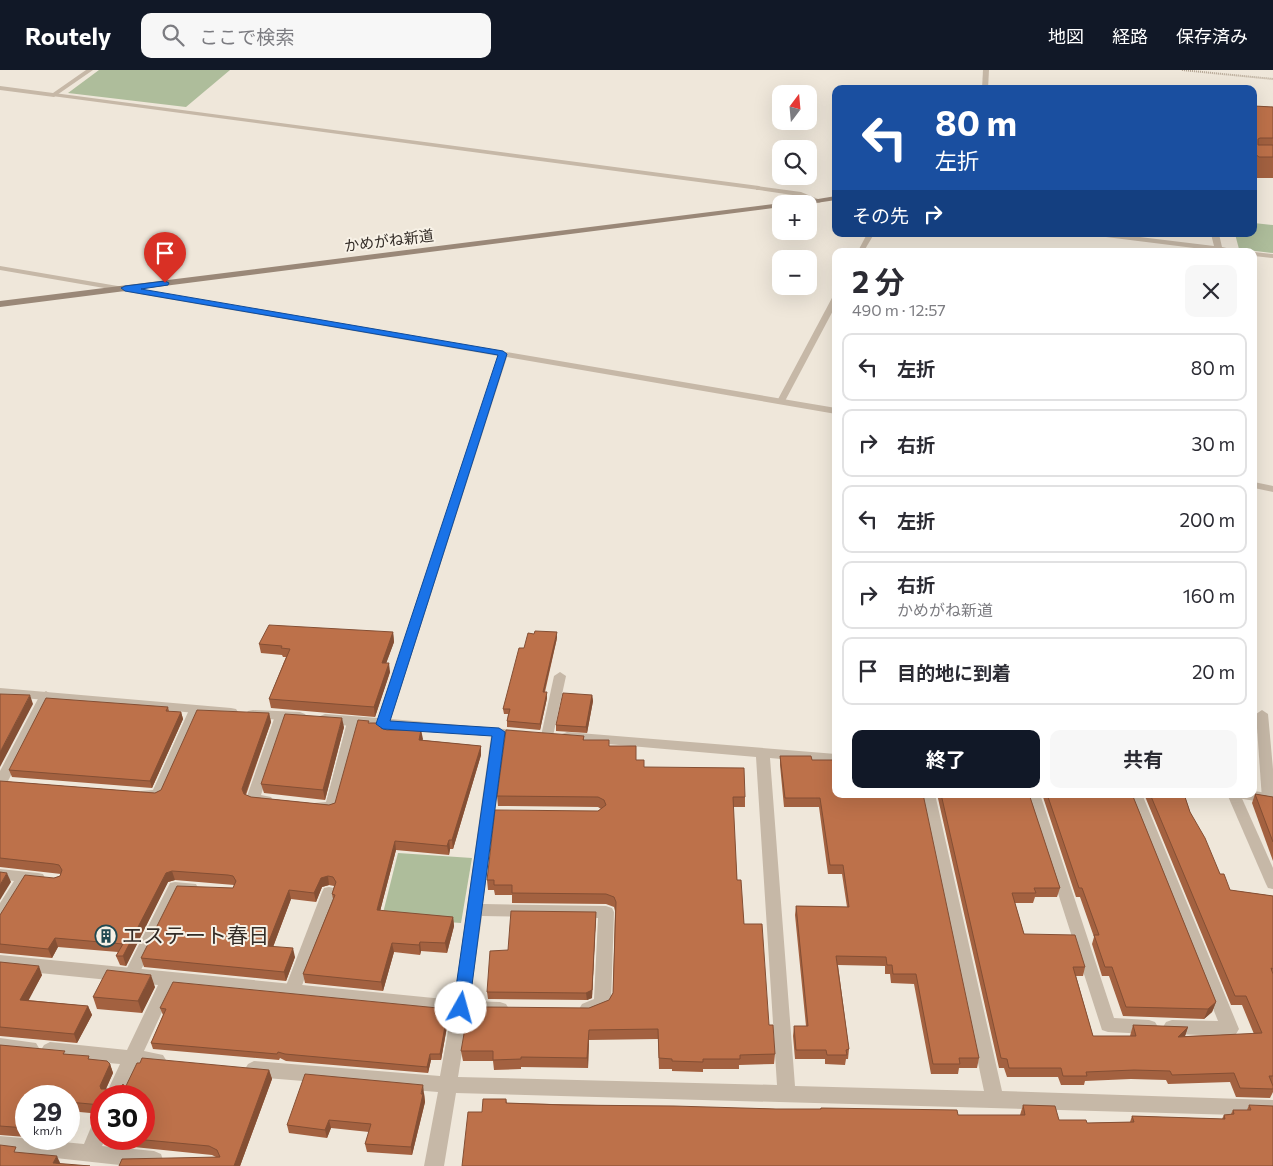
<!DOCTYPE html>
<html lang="ja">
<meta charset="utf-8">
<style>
body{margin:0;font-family:Commissioner,"Noto Sans JP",sans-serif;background:#f7f7f7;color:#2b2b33;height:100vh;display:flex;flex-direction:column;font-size:19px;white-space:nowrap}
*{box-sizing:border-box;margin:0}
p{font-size:16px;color:#7c7c81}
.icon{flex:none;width:28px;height:28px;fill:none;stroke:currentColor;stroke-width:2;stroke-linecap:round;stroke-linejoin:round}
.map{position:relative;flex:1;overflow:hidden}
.drawer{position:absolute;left:832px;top:178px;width:425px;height:550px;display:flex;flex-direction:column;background:#fff;border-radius:10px;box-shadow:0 5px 20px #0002}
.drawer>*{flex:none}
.banner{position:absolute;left:832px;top:15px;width:425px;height:152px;border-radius:10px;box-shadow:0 5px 20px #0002;background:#1a4fa0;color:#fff;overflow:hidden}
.needle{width:32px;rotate:16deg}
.controls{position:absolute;left:772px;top:15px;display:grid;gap:10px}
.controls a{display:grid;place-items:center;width:45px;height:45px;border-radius:10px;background:#fff;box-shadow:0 5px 20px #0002;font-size:25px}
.speed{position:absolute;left:15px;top:1015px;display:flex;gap:10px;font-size:25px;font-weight:700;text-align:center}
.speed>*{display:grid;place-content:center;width:65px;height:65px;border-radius:50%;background:#fff;box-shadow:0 5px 20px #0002;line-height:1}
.speed small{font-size:12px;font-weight:400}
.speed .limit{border:8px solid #d22;background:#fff;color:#111}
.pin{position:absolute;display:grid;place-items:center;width:42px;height:42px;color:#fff;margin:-51px -21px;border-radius:50% 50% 50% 0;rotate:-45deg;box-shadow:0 0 5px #0007}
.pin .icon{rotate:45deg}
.me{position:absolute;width:55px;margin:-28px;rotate:7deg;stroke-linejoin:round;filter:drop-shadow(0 0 4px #0008)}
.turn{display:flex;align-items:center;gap:18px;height:105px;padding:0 20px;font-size:22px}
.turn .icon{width:65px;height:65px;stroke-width:2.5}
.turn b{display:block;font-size:35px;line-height:42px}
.then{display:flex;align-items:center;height:48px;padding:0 20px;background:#0003;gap:10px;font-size:19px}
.round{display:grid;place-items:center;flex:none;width:52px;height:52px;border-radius:10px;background:#f7f7f7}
.overview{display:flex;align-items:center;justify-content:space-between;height:85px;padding:0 20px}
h1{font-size:30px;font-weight:700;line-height:38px}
.cta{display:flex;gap:10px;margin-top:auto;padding:10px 20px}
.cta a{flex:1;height:58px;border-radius:10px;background:#111827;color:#fff;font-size:20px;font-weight:700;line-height:58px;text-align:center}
.cta a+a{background:#f7f7f7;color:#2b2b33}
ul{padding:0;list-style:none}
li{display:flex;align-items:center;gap:15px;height:68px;margin:0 10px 8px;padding:0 10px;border:2px solid #e1e1e2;border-radius:10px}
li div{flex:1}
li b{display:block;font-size:19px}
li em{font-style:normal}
header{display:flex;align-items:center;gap:30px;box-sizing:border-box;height:70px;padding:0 25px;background:#111827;color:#fff}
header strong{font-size:24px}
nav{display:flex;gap:28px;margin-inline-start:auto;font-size:18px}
.search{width:350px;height:45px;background:#f7f7f7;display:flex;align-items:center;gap:12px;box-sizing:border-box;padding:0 18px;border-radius:10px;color:#7c7c81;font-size:19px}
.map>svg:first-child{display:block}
</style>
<header>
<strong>Routely</strong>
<div class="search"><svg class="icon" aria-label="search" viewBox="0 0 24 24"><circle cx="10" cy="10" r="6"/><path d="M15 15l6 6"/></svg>ここで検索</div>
<nav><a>地図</a><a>経路</a><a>保存済み</a></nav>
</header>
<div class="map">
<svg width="1273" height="1096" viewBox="0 0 1273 1096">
<rect width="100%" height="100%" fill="#efe7da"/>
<g fill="#aebd9b">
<polygon points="99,0 230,0 186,37 68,23"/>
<polygon points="1254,153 1273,155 1273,183 1239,179 1235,164 1254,164"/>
<polygon points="398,783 472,788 461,853 382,847"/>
</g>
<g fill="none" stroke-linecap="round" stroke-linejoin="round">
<polyline stroke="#b2a391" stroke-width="2" stroke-dasharray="1 1" stroke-linecap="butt" points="1182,0 1273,9"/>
<g fill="#c6b8a7" fill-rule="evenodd">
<polygon points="54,23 759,116 762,118 759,120 52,26"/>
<polygon points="867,164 874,164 864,181 858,181"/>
<polygon points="833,226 836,226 836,235 785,331 781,334 778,333 777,331"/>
<polygon points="560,602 566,606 553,666 551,669 543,669 541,666 554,606"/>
<polygon points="46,621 52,625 7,713 5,716 0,718 0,701 40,625"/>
<polygon points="195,636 201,640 164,725 162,728 157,730 141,727 139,724 141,721 153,720 189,640"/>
<polygon points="1262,640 1268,644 1273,699 1273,732 1264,732 1262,729 1256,644"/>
<polygon points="281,642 287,646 261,725 271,727 273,730 271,733 266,735 248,732 246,729 275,646"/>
<polygon points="353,648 357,649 359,652 338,737 336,740 331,742 314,739 312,736 314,733 326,732 347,652 349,649"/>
<polygon points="1227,724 1240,724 1273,798 1273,819 1268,818 1266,814"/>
<polygon points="0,799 38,803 43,804 45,808 43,812 28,812 5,849 0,851 0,833 14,811 0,809"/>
<polygon points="175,812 196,814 198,818 196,822 179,823 137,908 132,910 127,908 124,904 168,817 170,813"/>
<polygon points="329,817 334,818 336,822 300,921 297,925 292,927 287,925 284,921 322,822 324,818"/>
</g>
<g fill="#c6b8a7" fill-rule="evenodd">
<polygon points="86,0 93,0 54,27 0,20 0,16 53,23"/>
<polygon points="983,0 989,0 988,19 982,19"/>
<polygon points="756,116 801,122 823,131 819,133 799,126 759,120 756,120"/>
<polygon points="1094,164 1115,164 1214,176 1211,164 1219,164 1222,177 1240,181 1218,181 1098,166"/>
<polygon points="1254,182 1273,184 1273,188 1254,186"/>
<polygon points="0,196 836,338 836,344 507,287 391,649 527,661 529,664 527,667 505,667 483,834 606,836 612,838 614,842 611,933 608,938 588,946 582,944 579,939 582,934 594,929 598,848 482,846 470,931 500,932 506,934 509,939 506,944 500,946 468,945 458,1007 777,1015 756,687 562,670 560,667 562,664 567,662 836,684 836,694 770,688 795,1016 984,1021 921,724 935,724 1002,1021 1273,1030 1273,1046 456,1023 444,1096 424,1096 438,1022 254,1007 248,1004 245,999 248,994 254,991 440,1006 451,944 174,916 144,981 163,985 166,990 163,995 157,998 137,996 123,1026 105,1026 120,994 50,988 44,985 41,980 44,975 50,972 127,980 158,915 0,899 0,885 454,930 491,666 325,654 320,652 318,649 320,646 325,644 378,648 498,286 0,200"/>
<polygon points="1254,412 1273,416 1273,422 1254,418"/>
<polygon points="0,618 231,638 236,639 238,642 236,645 231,646 0,626"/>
<polygon points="253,640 300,642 305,644 307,647 305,650 300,652 248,647 246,644 248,641"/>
<polygon points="1254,721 1273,724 1273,734 1237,728 1235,724 1254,724"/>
<polygon points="1026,724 1040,724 1114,948 1149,950 1155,952 1158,957 1155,962 1149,964 1108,962 1102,960"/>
<polygon points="1128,724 1142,724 1239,959 1236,964 1230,966 1172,964 1166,962 1163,957 1166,952 1172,950 1218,951"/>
<polygon points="0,968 36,973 39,978 36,983 30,985 0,982"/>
<polygon points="101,1048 101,1069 105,1069 102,1076 154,1081 161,1084 163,1090 161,1096 129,1096 0,1082 0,1066 84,1074 94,1050"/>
</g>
<g fill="#9a8878" fill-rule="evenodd">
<polygon points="836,126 836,130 809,134 788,134"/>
<polygon points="781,133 784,134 781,134 781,137 0,237 0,231"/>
</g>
</g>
<g fill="#a36140">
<polygon points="1254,36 1273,37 1273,108 1254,108"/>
<polygon points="393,562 394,572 386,593 390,602 375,647 271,638 269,629 286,587 283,587 282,585 261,583 259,574"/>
<polygon points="557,568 545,622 547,628 540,660 507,657 507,651 508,644 504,644 503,639"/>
<polygon points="592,625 593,631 587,663 556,661 556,655"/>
<polygon points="168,637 169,641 181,642 183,649 152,718 12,707 9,700"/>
<polygon points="269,643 271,652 246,725 251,727 329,735 335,733 370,653 383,653 384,659 387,660 421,660 422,670 481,676 481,685 453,779 450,779 449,785 396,780 380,841 453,847 454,856 447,883 421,881 420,885 394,882 383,921 305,913 303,904 333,829 332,824 334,816 329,815 322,817 316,832 291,829 273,877 295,887 286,911 144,897 141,888 233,818 234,815 175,810 168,812 126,896 120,895 116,886 118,882 58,877 52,888 0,883 0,845 54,808 60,806 61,804 0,797 0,711 155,723 161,720"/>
<polygon points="344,657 325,730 264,723 261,714"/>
<polygon points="584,666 584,670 609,676 636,690 644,697 745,727 745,737 733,737 737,810 744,854 769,955 775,984 774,994 739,995 739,999 703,999 703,1002 672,1001 672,999 659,999 658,969 589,970 588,998 521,997 521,999 494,1000 493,991 463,991 461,981 485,941 589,938 609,930 613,923 615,841 614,837 606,834 512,833 512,825 495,825 494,820 488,820 487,810 601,739 598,737 498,736 497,726"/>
<polygon points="780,686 812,690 979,988 977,998 959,998 958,1004 931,1004 914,914 891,913 890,904 885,904 885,896 838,895 849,979 848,989 846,989 845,995 825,994 825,989 795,989 793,966 794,956 806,956 795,845 796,836 847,837 842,804 828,804 819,737 784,737 780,695"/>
<polygon points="937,724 1029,724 1060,818 1057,827 1035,827 1033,833 1015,833 1024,864 1085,897 1083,906 1076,906 1093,966 1130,966 1133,955 1188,957 1185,966 1254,964 1242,935 1231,935 1144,724 1184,724 1190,742 1220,804 1230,820 1273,826 1273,1022 1270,1028 1236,1027 1230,1012 1168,1014 1166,1010 1131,1009 1085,1011 1084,1015 1061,1015 1058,1007 1007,1007 1004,998 999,998"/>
<polygon points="1042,724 1132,724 1216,932 1212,942 1204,949 1123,946 1109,906 1102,906 1092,874 1094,867 1080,827 1076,827"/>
<polygon points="1255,724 1273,727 1273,791 1252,733"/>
<polygon points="596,842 592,928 587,930 488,929 487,922 508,880"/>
<polygon points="0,892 42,905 28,930 88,936 92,945 77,973 0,966"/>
<polygon points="155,917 142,943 97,939 93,927"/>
<polygon points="160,938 438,938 439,945 447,945 448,951 441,990 431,990 428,1003 286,991 280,988 279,990 153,979 151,973 163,945"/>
<polygon points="0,975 66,984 90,989 110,994 113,1003 106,1019 120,1019 269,1000 272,1009 240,1096 119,1096 216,1087 212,1085 134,1077 131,1070 119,1069 144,1069 144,1026 101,1026 101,1044 69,1041 69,1026 26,1026 26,1067 0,1065"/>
<polygon points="424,1023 425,1032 412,1085 367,1082 365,1074 369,1062 331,1058 327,1068 289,1063 287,1055"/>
<polygon points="506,1029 507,1033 776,1039 820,1039 821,1038 958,1045 1020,1045 1023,1035 1059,1050 1087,1053 1130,1052 1132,1046 1222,1049 1224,1045 1231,1044 1233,1040 1247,1040 1249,1035 1273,1096 482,1042"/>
</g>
<g fill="#844f34">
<polygon points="393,562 394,572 383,602 382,593"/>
<polygon points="557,562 557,568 543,627 543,622"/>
<polygon points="389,593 390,602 375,647 374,637"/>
<polygon points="547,622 547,628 540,660 540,654"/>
<polygon points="30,625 33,634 0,697 0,682"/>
<polygon points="592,625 593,631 587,663 586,657"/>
<polygon points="181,642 183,649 152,718 150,711"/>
<polygon points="269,643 271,652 244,728 242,719"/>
<polygon points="342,648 344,657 325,730 323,720"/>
<polygon points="421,660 423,669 420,679 419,670"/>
<polygon points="481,676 481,685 453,779 452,770"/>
<polygon points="449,770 450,779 449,785 447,776"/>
<polygon points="395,771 396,780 378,849 377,840"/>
<polygon points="172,801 175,810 168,812 126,896 123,886 166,803"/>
<polygon points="7,803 11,812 0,830 0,815"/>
<polygon points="328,806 329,815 322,817 316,832 314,823 321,808"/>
<polygon points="289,820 291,829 270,885 267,876"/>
<polygon points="596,842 592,928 587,930 586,923"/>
<polygon points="453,847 454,856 447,883 445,873"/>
<polygon points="55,868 58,877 52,888 48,879"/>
<polygon points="420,872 421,881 420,885 419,875"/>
<polygon points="392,873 394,882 383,921 381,912"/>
<polygon points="293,878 295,887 286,911 284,902"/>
<polygon points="39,896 42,905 24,939 20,930"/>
<polygon points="151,905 155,917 142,943 138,931"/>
<polygon points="1216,932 1212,942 1204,949 1208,939"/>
<polygon points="88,936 92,945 77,973 74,964"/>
<polygon points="447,945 448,951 441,990 440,984"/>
<polygon points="1188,957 1185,966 1178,967"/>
<polygon points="589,960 589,970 588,998 587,988"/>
<polygon points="430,984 431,990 428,1003 427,997"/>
<polygon points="110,994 113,1003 103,1025 100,1016"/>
<polygon points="269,1000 272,1009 240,1096 234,1096"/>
<polygon points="423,1015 425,1032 412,1085 411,1077"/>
<polygon points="329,1050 331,1058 327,1068 325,1060"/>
<polygon points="57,1086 61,1095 53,1093"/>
</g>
<g fill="#bd714a" stroke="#844f34">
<polygon points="1254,36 1273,37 1273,68 1260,68 1258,69 1258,75 1273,75 1273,87 1259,87 1254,83"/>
<polygon points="269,555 393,562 382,593 389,593 374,637 269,629 290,579 281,578 282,576 259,574"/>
<polygon points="535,561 557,562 543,622 547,622 540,654 507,651 510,639 503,639 519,578 524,578 528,563 534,564"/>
<polygon points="563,623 592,625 586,657 556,655"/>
<polygon points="0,624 30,625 0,682"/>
<polygon points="46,628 168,637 166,641 181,642 150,711 9,700"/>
<polygon points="197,640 269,643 242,719 244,724 251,727 329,735 335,733 358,650 369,651 368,653 383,653 381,658 387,660 421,660 419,670 481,676 452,770 449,770 447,776 395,771 377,840 453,847 445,873 420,872 419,875 392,873 381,912 303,904 335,825 332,824 336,812 333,807 328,806 321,808 314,823 289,820 267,876 293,878 284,902 141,888 177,816 233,818 236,811 233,806 228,805 172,801 166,803 123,886 116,886 123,874 55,868 48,879 0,874 0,845 25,805 54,808 60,806 62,800 59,795 54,794 0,788 0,711 155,723 161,720"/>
<polygon points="285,644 342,648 323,720 261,714"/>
<polygon points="506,660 584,666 583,670 609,670 609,676 636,676 636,690 644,690 644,697 744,698 745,727 733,727 737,810 741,810 744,854 762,854 769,955 773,955 775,984 740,985 740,989 703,989 703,992 672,991 672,989 659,988 658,959 589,960 587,988 521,987 521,989 493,990 493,981 461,981 468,941 485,941 485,937 589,938 609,930 613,923 616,832 614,827 606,824 512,823 512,815 494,815 494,810 487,810 495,740 598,741 606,735 604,730 598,727 497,726"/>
<polygon points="780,686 811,686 812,690 836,690 836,724 923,724 979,988 959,988 960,994 933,994 916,904 893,904 892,895 887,895 886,887 836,886 849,979 846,980 847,985 827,985 826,980 796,980 794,956 808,956 796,836 849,837 843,795 830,795 820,728 785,728"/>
<polygon points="941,724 1029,724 1060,818 1034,818 1036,823 1012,823 1024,864 1075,865 1085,897 1073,897 1093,966 1136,966 1133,955 1188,957 1178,967 1262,963 1246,926 1235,926 1150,724 1184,724 1190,742 1205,768 1220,804 1224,804 1230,820 1273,826 1273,899 1271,898 1273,904 1273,1006 1269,1006 1273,1016 1273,1019 1240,1018 1234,1003 1172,1005 1170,1001 1134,1000 1086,1002 1087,1006 1063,1006 1061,998 1009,998 1007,989 1001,988"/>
<polygon points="1047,724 1132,724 1216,932 1208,939 1126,937 1112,897 1105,897 1094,865 1099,865 1082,818 1079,818"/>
<polygon points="1255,724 1273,727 1273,772"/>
<polygon points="0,802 7,803 0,815"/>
<polygon points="511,841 596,842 592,920 586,923 487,922 490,881 508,880"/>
<polygon points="0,892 39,896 20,930 88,936 74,964 0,957"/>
<polygon points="107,900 151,905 138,931 93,927"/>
<polygon points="173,912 438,938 437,945 447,945 440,984 430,984 427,997 285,984 278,982 277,984 151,973 166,939 160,938"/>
<polygon points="0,975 65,981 63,984 89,986 88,989 107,991 110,994 100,1016 101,1019 120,1019 123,1014 125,1018 137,993 140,993 142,988 269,1000 234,1096 119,1096 122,1089 220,1087 217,1080 209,1076 135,1069 144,1069 144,1026 101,1026 101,1035 69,1032 69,1026 26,1026 26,1058 0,1056"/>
<polygon points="305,1004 423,1015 421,1024 423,1024 411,1077 365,1074 371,1054 329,1050 325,1060 287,1055"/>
<polygon points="483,1029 506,1029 506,1033 564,1035 674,1036 776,1039 821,1039 821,1038 957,1040 958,1045 1025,1045 1023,1035 1055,1036 1059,1050 1086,1050 1087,1053 1134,1052 1132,1046 1225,1049 1224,1045 1234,1044 1233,1040 1251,1040 1249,1035 1273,1036 1273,1096 462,1096 468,1042 482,1042"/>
<polygon points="0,1075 16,1077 14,1082 57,1086 53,1093 90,1096 0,1096"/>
</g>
<polygon fill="#1a73e8" stroke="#114b97" points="165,211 169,213 168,215 141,219 503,281 507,284 390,651 499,658 505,662 469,938 467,943 461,945 455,943 453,938 492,666 383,659 376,654 498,285 125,221 121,218 125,216"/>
<defs>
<g id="building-ring" transform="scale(1.125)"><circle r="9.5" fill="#f7f1e6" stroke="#204951" stroke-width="1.5"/><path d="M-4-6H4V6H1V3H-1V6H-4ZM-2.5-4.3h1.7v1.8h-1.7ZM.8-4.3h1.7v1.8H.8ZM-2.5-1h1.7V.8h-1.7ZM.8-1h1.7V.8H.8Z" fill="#204951"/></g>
</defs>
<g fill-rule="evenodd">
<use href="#building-ring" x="106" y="866"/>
</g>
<g text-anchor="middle" stroke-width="4" stroke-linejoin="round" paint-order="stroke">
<g font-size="15" fill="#332c27" stroke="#f7f1e6">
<text transform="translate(389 171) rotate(-7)" y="5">かめがね新道</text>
</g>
<g font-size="21" fill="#332c27" stroke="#f7f1e6" text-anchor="start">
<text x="122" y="873">エステート春日</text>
</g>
</g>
</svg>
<div class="controls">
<a><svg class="needle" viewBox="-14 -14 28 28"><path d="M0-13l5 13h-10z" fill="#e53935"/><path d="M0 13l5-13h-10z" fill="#7c7c81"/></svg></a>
<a><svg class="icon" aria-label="search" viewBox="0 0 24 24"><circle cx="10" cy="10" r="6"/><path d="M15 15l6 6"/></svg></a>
<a>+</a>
<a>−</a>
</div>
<div class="speed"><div>29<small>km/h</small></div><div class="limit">30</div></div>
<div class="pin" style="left:165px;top:213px;background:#d93025"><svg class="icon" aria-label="arrive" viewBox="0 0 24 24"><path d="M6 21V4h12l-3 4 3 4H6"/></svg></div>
<svg class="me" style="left:461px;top:938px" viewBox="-20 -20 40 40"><circle r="19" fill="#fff"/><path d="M0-13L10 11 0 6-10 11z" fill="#1a73e8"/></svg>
<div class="banner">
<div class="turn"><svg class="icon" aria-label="left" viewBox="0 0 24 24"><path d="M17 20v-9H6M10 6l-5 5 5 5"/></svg><div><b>80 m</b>左折</div></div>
<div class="then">その先<svg class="icon" aria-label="right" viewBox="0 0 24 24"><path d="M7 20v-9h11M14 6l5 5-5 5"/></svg></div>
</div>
<section class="drawer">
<div class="overview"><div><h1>2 分</h1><p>490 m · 12:57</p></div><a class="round"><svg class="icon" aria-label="close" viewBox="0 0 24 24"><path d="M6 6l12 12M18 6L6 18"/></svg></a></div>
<ul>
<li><svg class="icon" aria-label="left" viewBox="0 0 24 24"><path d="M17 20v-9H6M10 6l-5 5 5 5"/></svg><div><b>左折</b></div><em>80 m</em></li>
<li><svg class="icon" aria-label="right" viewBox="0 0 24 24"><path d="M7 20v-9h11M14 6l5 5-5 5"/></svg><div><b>右折</b></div><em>30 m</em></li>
<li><svg class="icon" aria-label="left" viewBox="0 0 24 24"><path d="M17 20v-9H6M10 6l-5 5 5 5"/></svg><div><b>左折</b></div><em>200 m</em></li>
<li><svg class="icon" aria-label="right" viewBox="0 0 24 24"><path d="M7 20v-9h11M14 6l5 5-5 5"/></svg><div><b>右折</b><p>かめがね新道</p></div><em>160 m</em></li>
<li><svg class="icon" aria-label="arrive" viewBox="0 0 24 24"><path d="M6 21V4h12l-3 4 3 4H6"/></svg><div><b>目的地に到着</b></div><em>20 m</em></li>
</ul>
<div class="cta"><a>終了</a><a>共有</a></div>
</section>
</div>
